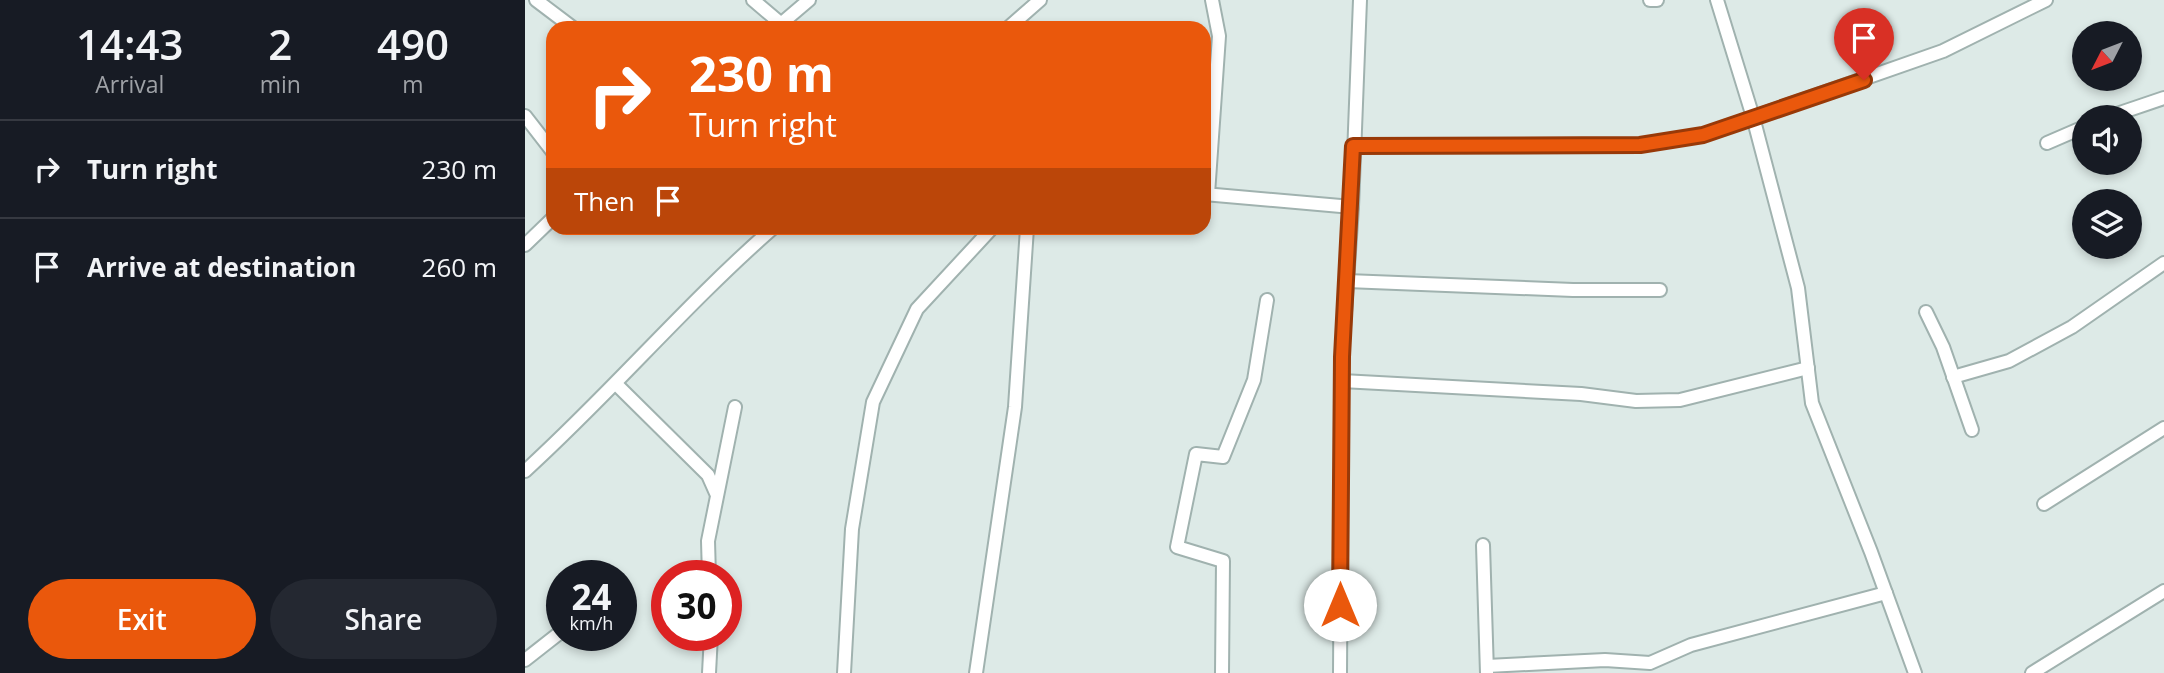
<!DOCTYPE html>
<style>
body{margin:0;font-family:"Open Sans",sans-serif;background:#242831;color:#f1f3f6;height:100vh;display:flex;flex-direction:column;font-size:26px;white-space:nowrap}
*{box-sizing:border-box;margin:0}
p{font-size:23px;color:#9ea1a6}
.icon{flex:none;width:38px;height:38px;fill:none;stroke:currentColor;stroke-width:2;stroke-linecap:round;stroke-linejoin:round}
.map{position:relative;flex:1;overflow:hidden}
.side{display:flex;flex-direction:column;background:#171b24;width:525px}
.side>*{flex:none}
.guide{position:absolute;left:21px;top:21px;width:665px;height:214px;border-radius:21px;box-shadow:0 4px 10px #0003;background:#ea580c;color:#fff;overflow:hidden}
.needle{width:46px;rotate:228deg}
.buttons{position:absolute;left:1547px;top:21px;display:grid;gap:14px}
.buttons a{display:grid;place-items:center;width:70px;height:70px;border-radius:50%;background:#171b24;box-shadow:0 4px 10px #0003;font-size:35px}
.speed{position:absolute;left:21px;top:560px;display:flex;gap:14px;font-size:35px;font-weight:700;text-align:center}
.speed>*{display:grid;place-content:center;width:91px;height:91px;border-radius:50%;background:#171b24;box-shadow:0 4px 10px #0003;line-height:1}
.speed small{font-size:18px;font-weight:400}
.speed .limit{border:10px solid #d22;background:#fff;color:#111}
.pin{position:absolute;display:grid;place-items:center;width:60px;height:60px;color:#fff;margin:-72px -30px;border-radius:50% 50% 50% 0;rotate:-45deg;box-shadow:0 0 7px #0007}
.pin .icon{rotate:45deg}
.me{position:absolute;width:77px;margin:-38px;rotate:0deg;stroke-linejoin:round;filter:drop-shadow(0 0 5px #0008)}
.turn{display:flex;align-items:center;gap:24px;height:147px;padding:0 28px;font-size:32px}
.turn .icon{width:91px;height:91px;stroke-width:2.5}
.turn b{display:block;font-size:49px;line-height:60px}
.then{display:flex;align-items:center;height:66px;padding:0 28px;background:#0003;gap:14px;font-size:26px}
.eta{display:flex;justify-content:space-evenly;align-items:center;height:119px;text-align:center}
.eta b{font-size:42px;font-weight:600;line-height:49px}
.primary-button{display:flex;gap:14px;margin-top:auto;padding:14px 28px}
.primary-button a{flex:1;height:80px;border-radius:42px;background:#ea580c;color:#fff;font-size:28px;font-weight:600;line-height:80px;text-align:center}
.primary-button a+a{background:#242831;color:#f1f3f6}
ul{padding:0;list-style:none}
li{display:flex;align-items:center;gap:21px;height:98px;padding:0 28px;border-top:2px solid #363941}
li div{flex:1}
li b{display:block;font-size:26px}
li em{font-style:normal}
main{display:flex;flex:1;min-height:0}
.map>svg:first-child{display:block}
</style>
<main>
<section class="side">
<div class="eta">
<div><b>14:43</b><p>Arrival</p></div>
<div><b>2</b><p>min</p></div>
<div><b>490</b><p>m</p></div>
</div>
<ul>
<li><svg class="icon" aria-label="right" viewBox="0 0 24 24"><path d="M7 20v-9h11M14 6l5 5-5 5"/></svg><div><b>Turn right</b></div><em>230 m</em></li>
<li><svg class="icon" aria-label="arrive" viewBox="0 0 24 24"><path d="M6 21V4h12l-3 4 3 4H6"/></svg><div><b>Arrive at destination</b></div><em>260 m</em></li>
</ul>
<div class="primary-button"><a>Exit</a><a>Share</a></div>
</section>
<div class="map">
<svg width="1639" height="673" viewBox="0 0 1639 673">
<rect width="100%" height="100%" fill="#ddeae7"/>
<g fill="none" stroke-linecap="round" stroke-linejoin="round">
<g stroke="#a0b2af" stroke-width="16">
<g id="street">
<polyline points="11,0 48,28"/>
<polyline points="228,0 260,27"/>
<polyline points="1125,0 1132,0"/>
<polyline points="1192,0 1228,117 1273,288 1287,403 1346,552 1390,673"/>
<polyline points="251,28 284,0"/>
<polyline points="483,28 515,0"/>
<polyline points="0,116 28,152"/>
<polyline points="1583,117 1639,98"/>
<polyline points="1522,143 1559,127"/>
<polyline points="828,146 1115,145 1178,135 1418,51 1521,0"/>
<polyline points="679,194 827,207"/>
<polyline points="683,194 694,36 687,0"/>
<polyline points="0,245 28,218"/>
<polyline points="822,281 1048,290 1135,290"/>
<polyline points="1401,312 1418,347 1447,430"/>
<polyline points="1428,377 1484,361 1547,327 1639,263"/>
<polyline points="817,381 1056,394 1111,401 1155,400 1283,368"/>
<polyline points="91,384 183,475 191,493"/>
<path d="M0,471C86,393 161,304 248,228"/>
<polyline points="1519,504 1639,428"/>
<polyline points="958,545 962,673"/>
<polyline points="184,576 183,541 210,407"/>
<polyline points="0,660 37,631"/>
<polyline points="962,666 1080,660 1125,663 1166,645 1361,593"/>
<polyline points="184,673 186,635"/>
<polyline points="319,673 327,529 348,402 392,309 467,228"/>
<polyline points="451,673 490,407 502,228"/>
<polyline points="697,673 698,561 652,547 671,454 698,457 729,380 742,300"/>
<polyline points="815,673 817,357 827,207 835,0"/>
<polyline points="1507,673 1639,591"/>
</g>
</g>
<use href="#street" stroke="#fff" stroke-width="12"/>
</g>
<g fill="none" stroke-linecap="round" stroke-linejoin="round">
<g stroke="#983908" stroke-width="18">
<polyline id="route" points="815,605 817,357 828,146 1115,145 1178,135 1339,80"/>
</g>
<use href="#route" stroke="#ea580c" stroke-width="12"/>
</g>
</svg>
<div class="buttons">
<a><svg class="needle" viewBox="-14 -14 28 28"><path d="M0-13l5 13h-10z" fill="#e53935"/><path d="M0 13l5-13h-10z" fill="#9ea1a6"/></svg></a>
<a><svg class="icon" aria-label="sound" viewBox="0 0 24 24"><path d="M4 9h4l5-4v14l-5-4H4zM17 9q2 3 0 6"/></svg></a>
<a><svg class="icon" aria-label="layers" viewBox="0 0 24 24"><path d="M12 4l9 5-9 5-9-5zM3 14l9 5 9-5"/></svg></a>
</div>
<div class="speed"><div>24<small>km/h</small></div><div class="limit">30</div></div>
<div class="pin" style="left:1339px;top:80px;background:#d93025"><svg class="icon" aria-label="arrive" viewBox="0 0 24 24"><path d="M6 21V4h12l-3 4 3 4H6"/></svg></div>
<svg class="me" style="left:815px;top:605px" viewBox="-20 -20 40 40"><circle r="19" fill="#fff"/><path d="M0-13L10 11 0 6-10 11z" fill="#ea580c"/></svg>
<div class="guide">
<div class="turn"><svg class="icon" aria-label="right" viewBox="0 0 24 24"><path d="M7 20v-9h11M14 6l5 5-5 5"/></svg><div><b>230 m</b>Turn right</div></div>
<div class="then">Then<svg class="icon" aria-label="arrive" viewBox="0 0 24 24"><path d="M6 21V4h12l-3 4 3 4H6"/></svg></div>
</div>
</div>
</main>
